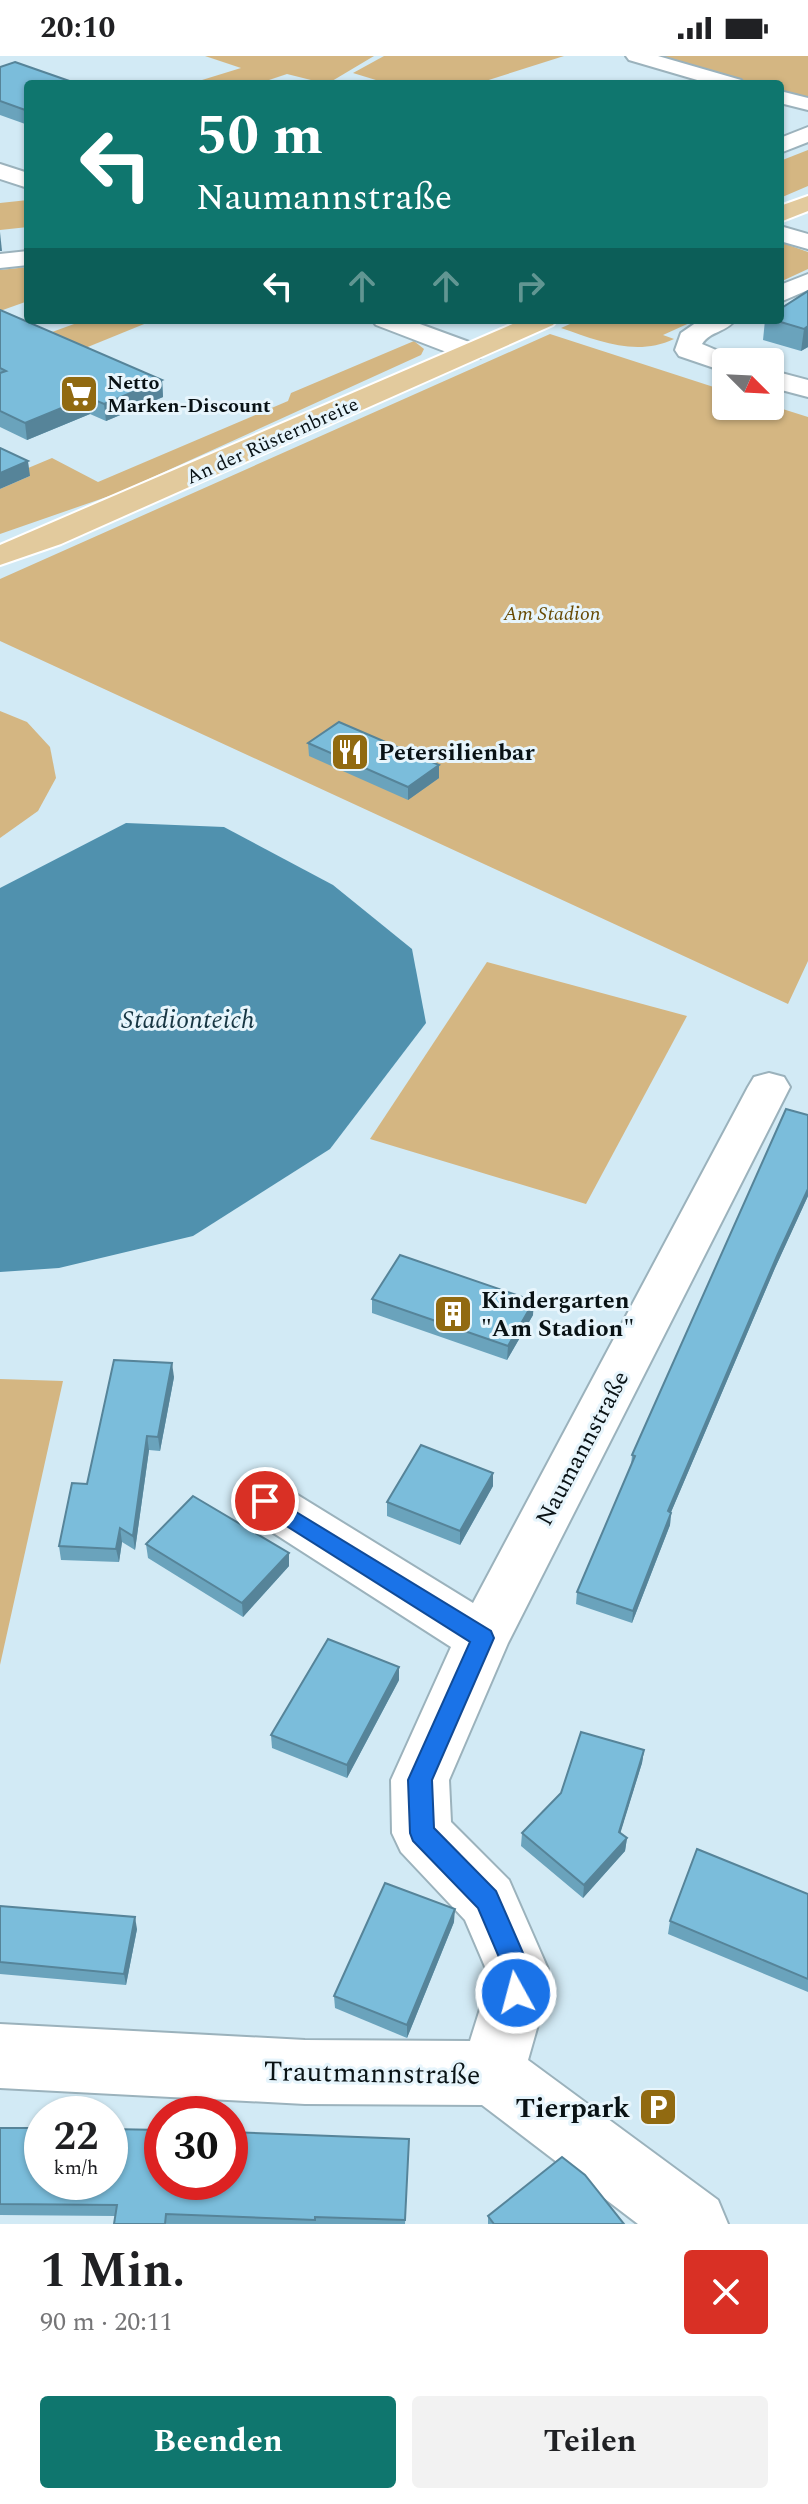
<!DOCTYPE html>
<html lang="de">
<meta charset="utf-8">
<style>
body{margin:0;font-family:Spectral,serif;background:#f2f2f2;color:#202124;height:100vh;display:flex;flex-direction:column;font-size:30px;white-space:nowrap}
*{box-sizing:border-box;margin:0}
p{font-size:26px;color:#757577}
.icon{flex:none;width:44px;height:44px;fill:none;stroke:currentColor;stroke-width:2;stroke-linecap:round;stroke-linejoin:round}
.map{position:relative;height:2168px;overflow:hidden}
.side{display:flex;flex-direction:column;background:#fff;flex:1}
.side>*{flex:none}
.hud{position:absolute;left:24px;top:24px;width:760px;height:244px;border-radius:8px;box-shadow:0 2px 6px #0004;background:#0f766e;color:#fff;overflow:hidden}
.needle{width:52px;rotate:114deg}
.buttons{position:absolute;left:712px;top:292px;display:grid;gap:16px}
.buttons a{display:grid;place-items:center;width:72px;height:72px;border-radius:8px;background:#fff;box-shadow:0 2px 6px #0004;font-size:40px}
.speed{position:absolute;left:24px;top:2040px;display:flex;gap:16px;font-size:40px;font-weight:700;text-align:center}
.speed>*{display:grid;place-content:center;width:104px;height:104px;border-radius:50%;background:#fff;box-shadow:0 2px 6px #0004;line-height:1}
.speed small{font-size:20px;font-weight:400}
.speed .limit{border:12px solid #d22;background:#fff;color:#111}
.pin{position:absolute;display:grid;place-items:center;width:68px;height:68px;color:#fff;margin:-34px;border:4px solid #fff;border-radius:50%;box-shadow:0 2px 8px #0007}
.me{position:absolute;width:88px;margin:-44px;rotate:353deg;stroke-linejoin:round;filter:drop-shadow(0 0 6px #0008)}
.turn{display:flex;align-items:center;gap:28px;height:168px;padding:0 40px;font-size:36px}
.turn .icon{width:104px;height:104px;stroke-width:2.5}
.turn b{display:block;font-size:56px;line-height:68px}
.lanes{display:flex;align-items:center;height:76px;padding:0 40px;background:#0003;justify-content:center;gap:40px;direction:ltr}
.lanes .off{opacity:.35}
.round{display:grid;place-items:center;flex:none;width:84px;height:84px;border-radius:8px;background:#f2f2f2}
.headline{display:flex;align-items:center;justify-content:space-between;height:136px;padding:0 40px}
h1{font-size:48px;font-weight:700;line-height:60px}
.primary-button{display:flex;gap:16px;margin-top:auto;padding:16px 40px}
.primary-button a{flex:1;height:92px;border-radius:8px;background:#0f766e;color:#fff;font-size:32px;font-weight:700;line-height:92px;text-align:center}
.primary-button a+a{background:#f2f2f2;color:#202124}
.status{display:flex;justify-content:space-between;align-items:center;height:56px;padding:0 40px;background:#fff;direction:ltr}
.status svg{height:22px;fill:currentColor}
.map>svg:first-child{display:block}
</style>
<div class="status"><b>20:10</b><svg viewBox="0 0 49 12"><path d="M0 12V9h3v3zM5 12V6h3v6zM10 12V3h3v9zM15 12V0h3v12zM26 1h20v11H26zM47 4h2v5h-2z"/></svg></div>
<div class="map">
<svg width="808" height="2168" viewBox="0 0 808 2168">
<rect width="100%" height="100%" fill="#d2eaf5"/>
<g fill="#d4b682">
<polygon points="205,0 374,0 327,28 287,18 257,28 189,28 241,12"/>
<polygon points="384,0 564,0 476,28 389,28 353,17"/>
<polygon points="648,0 808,0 808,44 780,37 780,28 748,28"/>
<polygon points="808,94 808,130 780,142 780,105"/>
<polygon points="28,144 28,171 0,174 0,147"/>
<polygon points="780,186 808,196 808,213 780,226"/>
<polygon points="28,211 28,245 0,255 0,214"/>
<polygon points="85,264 154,264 73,297 0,295"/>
<path d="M579,264H696L663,279L674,283C636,301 599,285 561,272Z"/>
<polygon points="550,278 726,335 726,350 770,349 808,361 808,905 788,948 0,585 0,523"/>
<polygon points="414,285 424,293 421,299 118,437 0,478 0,433 30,420 21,415 52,402 98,426 288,345 291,337"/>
<polygon points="0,655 27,666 50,691 56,722 38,755 0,782"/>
<polygon points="487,906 687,960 586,1148 370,1083"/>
<polygon points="0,1323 63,1325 0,1609"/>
</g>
<polygon fill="#5091ae" points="126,767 224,771 333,829 412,893 426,967 330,1093 193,1180 59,1212 0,1216 0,832"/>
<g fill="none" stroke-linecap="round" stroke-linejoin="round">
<g stroke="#9bb2bc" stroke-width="4">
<g id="minor">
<polygon points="626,0 658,0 741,24 744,28 711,28 629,4"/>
<polygon points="780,35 808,42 808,54 780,47"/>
<polygon points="808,71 808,86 780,97 780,82"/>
<polygon points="0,108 28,117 28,132 0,123"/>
<polygon points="780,170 808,178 808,193 780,185"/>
<polygon points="28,195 28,209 0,212 0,198"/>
<polygon points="808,218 808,234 780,246 780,229"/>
<polygon points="372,264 409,264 480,290 484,296 480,302 462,302 376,269"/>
<path d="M700,264H735C727,276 710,275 702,288L735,302L738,306H726V316L679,300L675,294L681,277Z"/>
<polygon points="770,314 808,324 808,341 770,331"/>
<polygon points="769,1017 784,1021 790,1031 508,1587 449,1724 451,1766 509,1824 548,1913 547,1937 528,2004 718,2144 728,2168 638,2168 482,2049 305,2048 0,2032 0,1968 305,1984 470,1985 485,1937 486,1913 465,1864 401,1796 392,1777 391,1724 451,1591 247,1460 239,1445 247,1430 265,1424 283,1430 473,1547 748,1031 754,1021"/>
</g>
</g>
<g stroke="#fff" stroke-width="4">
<g id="major">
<polygon points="808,140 808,155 780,166 780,150"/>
<polygon points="522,264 557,264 553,269 61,488 0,509 0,489"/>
</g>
</g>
<use href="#minor" fill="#fff" fill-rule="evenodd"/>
<use href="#major" fill="#e2ca9d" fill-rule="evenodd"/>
</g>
<g fill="#6aa3bc">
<polygon points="0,11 28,28 28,69 0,59"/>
<polygon points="808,235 808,291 801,295 763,284 765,264 780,264"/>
<polygon points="0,254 162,324 163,341 106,365 90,358 27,384 0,371"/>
<polygon points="308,687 439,722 408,744 309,700"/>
<polygon points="808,1059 808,1140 775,1212 671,1456 670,1469 632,1567 576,1548 577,1536 631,1410 632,1399"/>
<polygon points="372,1243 533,1259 507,1304 372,1257"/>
<polygon points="174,1321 160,1395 149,1394 135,1494 122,1486 119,1506 61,1504 59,1490 87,1428"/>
<polygon points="493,1417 493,1430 460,1489 387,1460 387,1446"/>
<polygon points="146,1488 289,1497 289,1510 243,1561 148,1502"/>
<polygon points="399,1624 347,1722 272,1692 271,1679"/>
<polygon points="644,1694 642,1707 620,1777 627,1782 625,1795 583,1842 521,1790 522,1777"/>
<polygon points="808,1838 808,1936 668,1878 670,1865"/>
<polygon points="0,1850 137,1873 126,1929 0,1918"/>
<polygon points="454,1866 407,1982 335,1952 334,1940"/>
<polygon points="0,2072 409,2083 405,2168 114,2168 115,2160 0,2159"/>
<polygon points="488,2160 624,2168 488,2168"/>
</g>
<g fill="#568499">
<polygon points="0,176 2,195 0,195"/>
<polygon points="808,270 808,291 801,295 804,273"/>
<polygon points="162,324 163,341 106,365 104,348"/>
<polygon points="88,341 90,358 27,384 25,367"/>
<polygon points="28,405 30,420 0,433 0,417"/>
<polygon points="439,709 439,722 408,744 408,731"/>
<polygon points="808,1133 808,1140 775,1212 666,1468 668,1455 777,1200"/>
<polygon points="534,1245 533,1259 507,1304 508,1290"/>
<polygon points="172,1307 174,1321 160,1395 158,1381"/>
<polygon points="147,1380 149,1394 135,1494 133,1480"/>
<polygon points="493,1417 493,1430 460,1489 460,1475"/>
<polygon points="671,1457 670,1469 632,1567 633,1555"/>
<polygon points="120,1472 122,1486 119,1506 116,1493"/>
<polygon points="289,1497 289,1510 243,1561 242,1547"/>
<polygon points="399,1611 399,1624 347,1722 347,1709"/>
<polygon points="644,1694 642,1707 617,1788 619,1776"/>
<polygon points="627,1782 625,1795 583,1842 584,1829"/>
<polygon points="455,1853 454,1866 407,1982 407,1969"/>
<polygon points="135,1861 137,1873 126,1929 124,1918"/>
</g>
<g fill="#7bbddb" stroke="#568499" stroke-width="2">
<polygon points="15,6 78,28 28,28 28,55 0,45 0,11"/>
<polygon points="808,235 808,270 804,273 774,264 780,264 780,253"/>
<polygon points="0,254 162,324 104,348 88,341 25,367 0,355 0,317 6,315 0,312"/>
<polygon points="0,392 28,405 0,417"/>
<polygon points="339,666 439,709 408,731 308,687"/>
<polygon points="786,1053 808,1059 808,1133 777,1200 668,1455 671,1457 633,1555 577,1536 635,1400 632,1399"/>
<polygon points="400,1199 534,1245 508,1290 372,1243"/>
<polygon points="114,1304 172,1307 158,1381 147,1380 133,1480 120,1472 116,1493 59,1490 72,1427 87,1428"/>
<polygon points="421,1389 493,1417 460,1475 387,1446"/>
<polygon points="193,1440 289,1497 242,1547 146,1488"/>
<polygon points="328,1583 399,1611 347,1709 271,1679"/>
<polygon points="581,1676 644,1694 619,1776 627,1782 584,1829 522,1777 561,1737"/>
<polygon points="697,1793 808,1838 808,1923 670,1865"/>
<polygon points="385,1827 455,1853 407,1969 334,1940"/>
<polygon points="0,1850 135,1861 124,1918 0,1906"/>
<polygon points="0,2072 42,2072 42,2126 110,2126 110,2073 162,2074 162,2126 230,2126 230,2076 409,2083 405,2164 315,2161 315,2164 166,2158 165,2168 114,2168 117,2149 0,2148"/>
<polygon points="562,2101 585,2119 624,2168 494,2168 488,2160"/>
</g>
<polygon fill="#1a73e8" stroke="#114b97" stroke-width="2" points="265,1437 491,1575 494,1582 432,1724 434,1772 496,1835 530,1913 525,1946 516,1949 506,1946 503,1937 504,1913 478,1852 413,1785 410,1777 408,1724 470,1586 258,1452 255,1445 258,1439"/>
<defs>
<g id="supermarket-square" transform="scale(2)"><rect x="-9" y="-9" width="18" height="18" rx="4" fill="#916a11" stroke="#e7f5fc"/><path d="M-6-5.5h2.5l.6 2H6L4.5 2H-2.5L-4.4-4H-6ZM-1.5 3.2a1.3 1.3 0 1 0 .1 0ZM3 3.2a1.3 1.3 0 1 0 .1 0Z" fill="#fff"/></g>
<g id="restaurant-square" transform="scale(2)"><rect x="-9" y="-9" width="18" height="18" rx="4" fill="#916a11" stroke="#e7f5fc"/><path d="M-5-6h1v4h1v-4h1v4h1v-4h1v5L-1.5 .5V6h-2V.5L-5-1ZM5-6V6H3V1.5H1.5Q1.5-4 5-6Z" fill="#fff"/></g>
<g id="building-square" transform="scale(2)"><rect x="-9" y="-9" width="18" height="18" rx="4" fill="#916a11" stroke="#e7f5fc"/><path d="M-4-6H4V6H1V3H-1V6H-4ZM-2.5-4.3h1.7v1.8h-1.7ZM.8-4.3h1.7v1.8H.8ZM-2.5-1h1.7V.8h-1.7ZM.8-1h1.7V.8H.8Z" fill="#fff"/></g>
<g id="parking-square" transform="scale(2)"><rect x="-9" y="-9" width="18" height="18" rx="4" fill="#916a11" stroke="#e7f5fc"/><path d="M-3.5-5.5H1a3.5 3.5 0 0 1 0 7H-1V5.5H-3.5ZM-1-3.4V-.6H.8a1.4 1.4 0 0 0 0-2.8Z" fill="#fff"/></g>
</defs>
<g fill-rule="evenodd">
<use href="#supermarket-square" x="79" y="338"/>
<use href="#restaurant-square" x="350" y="696"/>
<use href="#building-square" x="453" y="1258"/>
<use href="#parking-square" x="658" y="2051"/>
</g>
<g text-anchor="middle" stroke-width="6" stroke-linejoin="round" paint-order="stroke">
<g font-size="20" font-weight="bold" fill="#091215" stroke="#e7f5fc" text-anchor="start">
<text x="107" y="333">Netto<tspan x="107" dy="23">Marken-Discount</tspan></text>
</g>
<g font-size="20" fill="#091215" stroke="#e7f5fc">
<text transform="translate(272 384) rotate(-24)" y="7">An der Rüsternbreite</text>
</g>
<g font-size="20" font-style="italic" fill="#674902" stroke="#e7f5fc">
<text x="552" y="564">Am Stadion</text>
</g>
<g font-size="24" font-weight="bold" fill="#091215" stroke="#e7f5fc" text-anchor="start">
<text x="378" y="704">Petersilienbar</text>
<text x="481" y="1252">Kindergarten<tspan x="481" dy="28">"Am Stadion"</tspan></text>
</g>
<g font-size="24" fill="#091215" stroke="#e7f5fc">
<text transform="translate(582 1392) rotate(-62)" y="8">Naumannstraße</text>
</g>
<g font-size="26" font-style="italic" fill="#183744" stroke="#e7f5fc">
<text x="188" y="972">Stadionteich</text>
</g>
<g font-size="28" fill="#091215" stroke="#e7f5fc">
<text transform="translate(372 2016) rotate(1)" y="10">Trautmannstraße</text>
</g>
<g font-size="28" font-weight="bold" fill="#091215" stroke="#e7f5fc" text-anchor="end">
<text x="630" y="2061">Tierpark</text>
</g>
</g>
</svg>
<div class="buttons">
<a><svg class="needle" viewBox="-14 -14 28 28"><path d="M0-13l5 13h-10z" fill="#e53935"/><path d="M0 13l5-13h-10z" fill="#757577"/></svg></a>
</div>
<div class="speed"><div>22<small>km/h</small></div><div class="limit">30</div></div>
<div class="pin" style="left:265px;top:1445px;background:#d93025"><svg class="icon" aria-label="arrive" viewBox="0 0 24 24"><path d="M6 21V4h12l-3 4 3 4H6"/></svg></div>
<svg class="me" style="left:516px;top:1937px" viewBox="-20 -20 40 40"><circle r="17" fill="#1a73e8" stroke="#fff" stroke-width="3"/><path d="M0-11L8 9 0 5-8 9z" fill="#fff"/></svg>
<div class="hud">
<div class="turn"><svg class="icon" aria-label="left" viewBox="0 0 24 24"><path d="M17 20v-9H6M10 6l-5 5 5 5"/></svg><div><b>50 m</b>Naumannstraße</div></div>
<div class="lanes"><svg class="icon" aria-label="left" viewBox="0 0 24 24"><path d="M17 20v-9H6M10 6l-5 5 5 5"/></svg><svg class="icon off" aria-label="ahead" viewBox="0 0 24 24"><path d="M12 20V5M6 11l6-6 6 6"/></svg><svg class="icon off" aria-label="ahead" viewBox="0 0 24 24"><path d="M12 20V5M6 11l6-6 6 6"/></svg><svg class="icon off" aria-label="right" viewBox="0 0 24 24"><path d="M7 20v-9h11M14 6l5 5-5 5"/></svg></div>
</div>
</div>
<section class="side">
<div class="headline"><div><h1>1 Min.</h1><p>90 m · 20:11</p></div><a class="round" style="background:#d93025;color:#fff"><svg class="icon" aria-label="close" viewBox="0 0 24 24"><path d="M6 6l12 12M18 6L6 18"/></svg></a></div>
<div class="primary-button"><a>Beenden</a><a>Teilen</a></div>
</section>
